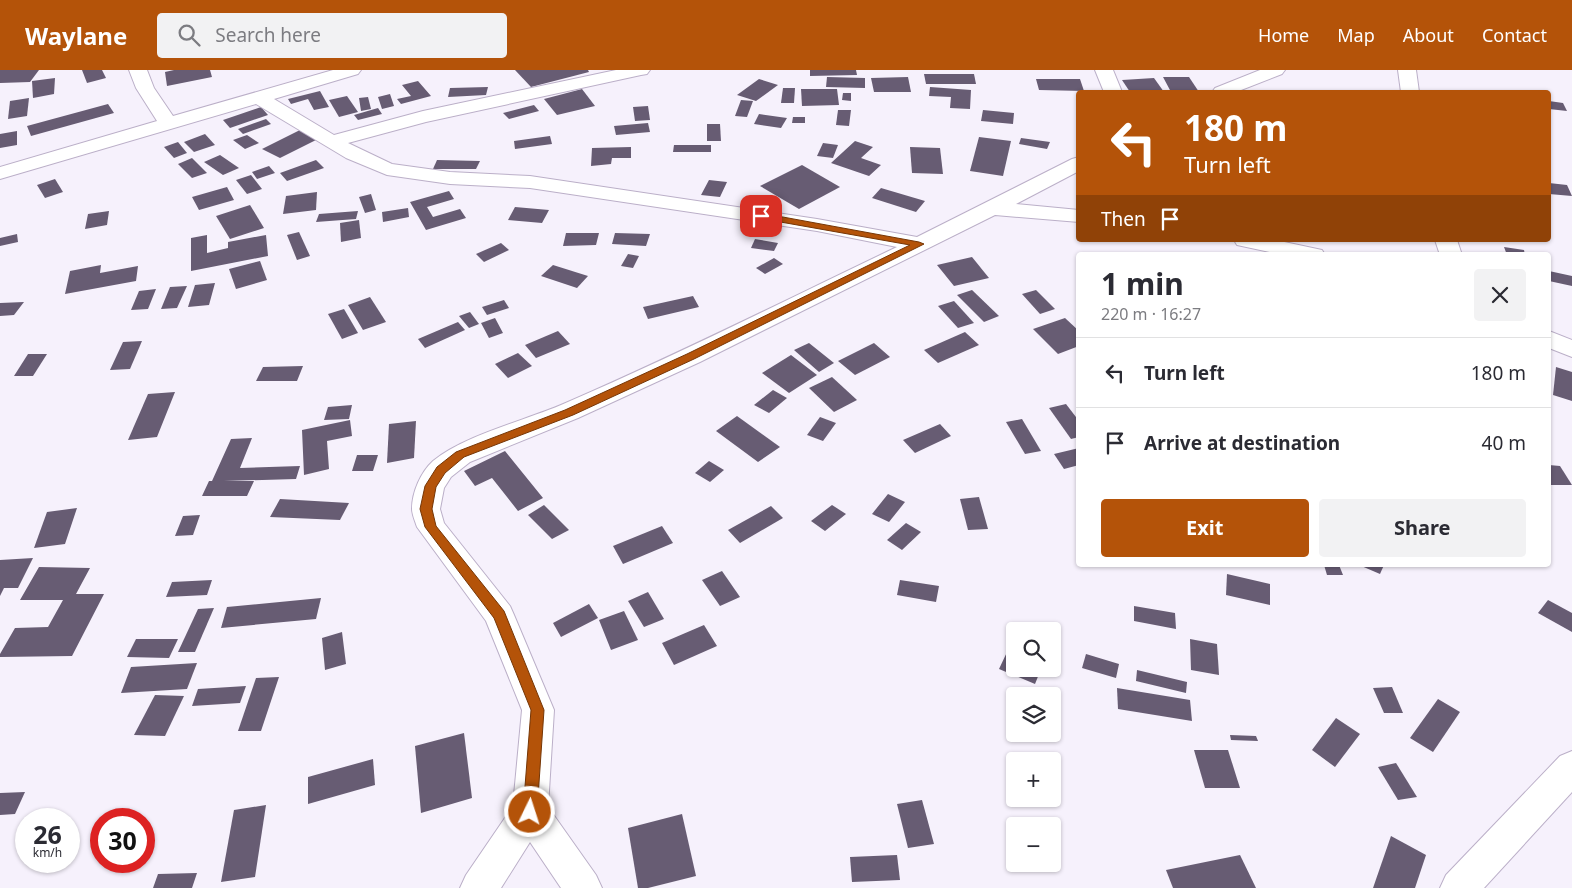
<!DOCTYPE html>
<meta charset="utf-8">
<style>
body{margin:0;font-family:"Noto Sans",sans-serif;background:#f2f2f3;color:#2b2b33;height:100vh;display:flex;flex-direction:column;font-size:19px;white-space:nowrap}
*{box-sizing:border-box;margin:0}
p{font-size:16px;color:#7c7c81}
.icon{flex:none;width:28px;height:28px;fill:none;stroke:currentColor;stroke-width:2;stroke-linecap:round;stroke-linejoin:round}
.map{position:relative;flex:1;overflow:hidden}
.drawer{position:absolute;left:1076px;top:182px;width:475px;height:315px;display:flex;flex-direction:column;background:#fff;border-radius:5px;box-shadow:0 1px 4px #0004}
.drawer>*{flex:none}
.top-card{position:absolute;left:1076px;top:20px;width:475px;height:152px;border-radius:5px;box-shadow:0 1px 4px #0004;background:#b45309;color:#fff;overflow:hidden}
.tools{position:absolute;left:1006px;top:552px;display:grid;gap:10px}
.tools a{display:grid;place-items:center;width:55px;height:55px;border-radius:5px;background:#fff;box-shadow:0 1px 4px #0004;font-size:25px}
.speed{position:absolute;left:15px;top:738px;display:flex;gap:10px;font-size:25px;font-weight:700;text-align:center}
.speed>*{display:grid;place-content:center;width:65px;height:65px;border-radius:50%;background:#fff;box-shadow:0 1px 4px #0004;line-height:1}
.speed small{font-size:12px;font-weight:400}
.speed .limit{border:8px solid #d22;background:#fff;color:#111}
.pin{position:absolute;display:grid;place-items:center;width:42px;height:42px;color:#fff;margin:-21px;border-radius:10px;box-shadow:0 2px 8px #0006}
.me{position:absolute;width:55px;margin:-28px;rotate:4deg;stroke-linejoin:round;filter:drop-shadow(0 0 4px #0008)}
.turn{display:flex;align-items:center;gap:18px;height:105px;padding:0 25px;font-size:22px}
.turn .icon{width:65px;height:65px;stroke-width:2.5}
.turn b{display:block;font-size:35px;line-height:42px}
.then{display:flex;align-items:center;height:48px;padding:0 25px;background:#0003;gap:10px;font-size:19px}
.round{display:grid;place-items:center;flex:none;width:52px;height:52px;border-radius:5px;background:#f2f2f3}
.head{display:flex;align-items:center;justify-content:space-between;height:85px;padding:0 25px}
h1{font-size:30px;font-weight:700;line-height:38px}
.action{display:flex;gap:10px;margin-top:auto;padding:10px 25px}
.action a{flex:1;height:58px;border-radius:5px;background:#b45309;color:#fff;font-size:20px;font-weight:700;line-height:58px;text-align:center}
.action a+a{background:#f2f2f3;color:#2b2b33}
ul{padding:0;list-style:none}
li{display:flex;align-items:center;gap:15px;height:70px;padding:0 25px;border-top:1px solid #e1e1e2}
li div{flex:1}
li b{display:block;font-size:19px}
li em{font-style:normal}
header{display:flex;align-items:center;gap:30px;box-sizing:border-box;height:70px;padding:0 25px;background:#b45309;color:#fff}
header strong{font-size:24px}
nav{display:flex;gap:28px;margin-inline-start:auto;font-size:18px}
.search{width:350px;height:45px;background:#f2f2f3;display:flex;align-items:center;gap:12px;box-sizing:border-box;padding:0 18px;border-radius:5px;color:#7c7c81;font-size:19px}
.map>svg:first-child{display:block}
</style>
<header>
<strong>Waylane</strong>
<div class="search"><svg class="icon" aria-label="search" viewBox="0 0 24 24"><circle cx="10" cy="10" r="6"/><path d="M15 15l6 6"/></svg>Search here</div>
<nav><a>Home</a><a>Map</a><a>About</a><a>Contact</a></nav>
</header>
<div class="map">
<svg width="1572" height="818" viewBox="0 0 1572 818">
<rect width="100%" height="100%" fill="#f6f1fc"/>
<g fill="#675c73">
<polygon points="0,0 39,0 30,12 0,13"/>
<polygon points="82,0 102,0 106,8 87,13"/>
<polygon points="174,0 210,0 212,7 167,16 165,2"/>
<polygon points="515,0 588,0 589,2 531,17"/>
<polygon points="810,0 856,0 857,5 810,6"/>
<polygon points="924,4 974,4 976,14 926,14"/>
<polygon points="827,7 865,8 865,18 826,17"/>
<polygon points="908,7 911,22 874,22 871,8"/>
<polygon points="1163,7 1189,7 1199,22 1171,22"/>
<polygon points="55,8 54,24 33,28 32,11"/>
<polygon points="1154,8 1164,22 1130,22 1122,10"/>
<polygon points="759,9 778,15 756,31 737,25"/>
<polygon points="1036,9 1080,9 1084,21 1039,20"/>
<polygon points="418,11 431,26 401,34 397,29 411,26 402,15"/>
<polygon points="488,17 486,25 448,27 450,18"/>
<polygon points="930,17 971,20 970,39 950,38 951,27 929,26"/>
<polygon points="783,18 795,18 794,33 781,33"/>
<polygon points="582,19 595,36 557,45 544,29"/>
<polygon points="801,19 837,19 839,35 802,36"/>
<polygon points="320,21 329,37 314,40 308,29 291,34 288,29"/>
<polygon points="843,23 851,23 851,31 842,30"/>
<polygon points="390,24 394,36 382,39 378,27"/>
<polygon points="347,26 358,42 339,47 329,30"/>
<polygon points="368,27 371,39 361,41 359,28"/>
<polygon points="29,28 27,46 8,49 10,31"/>
<polygon points="741,30 753,31 747,47 735,46"/>
<polygon points="1549,31 1563,33 1567,41 1549,39"/>
<polygon points="108,34 114,43 31,66 27,56"/>
<polygon points="534,35 539,41 509,49 503,43"/>
<polygon points="648,36 650,50 635,51 633,37"/>
<polygon points="261,37 268,45 230,58 223,50"/>
<polygon points="378,38 382,44 358,50 354,45"/>
<polygon points="838,40 851,40 849,56 836,55"/>
<polygon points="983,40 1014,43 1013,54 981,51"/>
<polygon points="759,44 787,48 781,58 754,54"/>
<polygon points="793,47 805,47 805,53 792,53"/>
<polygon points="266,49 271,54 243,64 238,59"/>
<polygon points="648,53 650,62 616,65 614,56"/>
<polygon points="707,54 720,54 721,71 707,71"/>
<polygon points="300,60 318,69 280,88 262,79"/>
<polygon points="17,61 17,75 0,78 0,64"/>
<polygon points="205,64 215,75 194,82 184,72"/>
<polygon points="247,65 259,73 245,79 233,70"/>
<polygon points="550,66 552,74 515,79 514,71"/>
<polygon points="979,67 1011,71 1003,106 970,101"/>
<polygon points="1021,68 1050,72 1047,79 1019,74"/>
<polygon points="855,71 873,77 861,88 881,95 869,106 831,93"/>
<polygon points="178,72 187,83 174,88 164,77"/>
<polygon points="823,73 838,75 833,88 817,86"/>
<polygon points="674,75 711,75 711,82 673,82"/>
<polygon points="631,77 631,88 612,88 611,94 591,96 592,78"/>
<polygon points="910,77 940,78 943,104 912,103"/>
<polygon points="220,85 239,98 223,105 204,92"/>
<polygon points="192,88 207,103 192,108 178,94"/>
<polygon points="316,90 324,98 287,111 280,103"/>
<polygon points="437,90 480,91 476,99 433,99"/>
<polygon points="802,95 840,117 799,139 760,116"/>
<polygon points="269,96 275,103 257,109 252,102"/>
<polygon points="251,105 262,119 247,124 236,110"/>
<polygon points="55,109 63,122 45,128 37,115"/>
<polygon points="709,110 727,112 720,127 701,125"/>
<polygon points="1549,113 1567,115 1572,126 1549,124"/>
<polygon points="227,117 234,130 199,140 192,127"/>
<polygon points="881,118 925,131 916,142 872,128"/>
<polygon points="449,121 454,129 427,137 433,147 460,139 466,148 426,160 410,132"/>
<polygon points="317,122 316,140 283,144 286,126"/>
<polygon points="371,124 376,140 365,143 359,127"/>
<polygon points="250,135 264,158 230,169 216,146"/>
<polygon points="515,137 549,140 542,153 508,150"/>
<polygon points="408,138 409,147 383,152 382,142"/>
<polygon points="109,141 107,155 85,159 88,144"/>
<polygon points="358,141 356,149 316,152 319,144"/>
<polygon points="359,150 361,168 341,172 340,153"/>
<polygon points="299,162 310,186 297,190 287,165"/>
<polygon points="566,163 599,163 596,175 563,176"/>
<polygon points="615,163 650,164 646,176 612,174"/>
<polygon points="17,164 18,172 0,176 0,168"/>
<polygon points="207,165 207,183 228,178 228,172 266,165 268,186 191,201 191,168"/>
<polygon points="755,169 778,173 774,181 751,178"/>
<polygon points="501,173 509,180 484,192 476,184"/>
<polygon points="1504,177 1524,180 1525,185 1507,185"/>
<polygon points="628,184 639,186 633,198 621,196"/>
<polygon points="972,187 989,208 954,216 937,195"/>
<polygon points="774,188 783,194 765,204 756,198"/>
<polygon points="260,191 267,210 236,219 229,199"/>
<polygon points="101,195 100,203 138,196 136,211 65,224 70,201"/>
<polygon points="553,195 588,206 577,218 541,206"/>
<polygon points="1549,201 1572,206 1572,216 1549,211"/>
<polygon points="215,213 209,235 188,237 195,215"/>
<polygon points="187,216 177,238 161,239 170,217"/>
<polygon points="156,219 148,239 131,240 139,221"/>
<polygon points="972,220 999,246 984,252 957,225"/>
<polygon points="1036,220 1055,239 1040,244 1022,224"/>
<polygon points="693,226 699,237 648,249 643,237"/>
<polygon points="370,227 386,252 363,260 348,235"/>
<polygon points="504,230 509,238 487,245 482,237"/>
<polygon points="954,231 974,253 958,258 938,236"/>
<polygon points="24,232 14,245 0,246 0,233"/>
<polygon points="344,239 358,263 342,269 328,244"/>
<polygon points="470,242 479,254 469,258 459,246"/>
<polygon points="495,248 503,263 489,268 481,253"/>
<polygon points="1065,248 1079,261 1079,276 1058,284 1033,259"/>
<polygon points="458,252 465,260 425,278 418,269"/>
<polygon points="558,261 570,274 536,288 525,275"/>
<polygon points="965,262 979,275 938,293 924,280"/>
<polygon points="142,271 130,299 110,300 123,272"/>
<polygon points="809,273 834,293 819,302 794,280"/>
<polygon points="874,273 890,287 855,305 838,291"/>
<polygon points="518,283 532,296 508,308 495,294"/>
<polygon points="28,284 47,284 33,306 14,306"/>
<polygon points="791,285 817,305 789,323 762,303"/>
<polygon points="303,296 297,311 256,311 263,297"/>
<polygon points="1556,297 1572,302 1572,331 1553,325"/>
<polygon points="832,307 857,330 834,342 809,318"/>
<polygon points="773,320 787,328 769,343 754,335"/>
<polygon points="175,322 157,367 128,370 148,324"/>
<polygon points="1066,334 1079,351 1079,367 1071,369 1049,338"/>
<polygon points="352,335 349,349 324,350 328,337"/>
<polygon points="737,346 780,377 758,392 716,361"/>
<polygon points="820,347 836,353 823,371 807,365"/>
<polygon points="1022,349 1041,381 1025,384 1006,352"/>
<polygon points="350,350 352,366 327,371 329,399 304,405 302,360"/>
<polygon points="416,351 414,388 387,393 389,354"/>
<polygon points="940,354 951,366 915,383 903,370"/>
<polygon points="252,368 240,398 300,396 296,409 224,411 254,411 247,426 202,426 209,411 212,411 231,369"/>
<polygon points="1079,378 1079,395 1064,399 1054,384"/>
<polygon points="505,381 543,428 518,441 492,408 475,416 464,401"/>
<polygon points="357,385 378,385 373,401 352,401"/>
<polygon points="709,391 724,400 710,412 695,403"/>
<polygon points="1549,395 1560,396 1572,415 1549,415"/>
<polygon points="888,424 905,432 889,452 872,444"/>
<polygon points="979,427 988,459 968,460 960,429"/>
<polygon points="280,429 349,433 340,450 270,447"/>
<polygon points="544,435 569,460 552,469 528,445"/>
<polygon points="832,435 846,444 825,461 811,451"/>
<polygon points="771,436 783,448 740,473 728,460"/>
<polygon points="77,438 65,474 34,478 47,442"/>
<polygon points="200,445 193,465 175,466 183,446"/>
<polygon points="906,453 921,462 902,480 887,470"/>
<polygon points="662,456 673,473 623,494 613,476"/>
<polygon points="33,488 18,518 4,518 0,526 0,490"/>
<polygon points="1324,495 1339,495 1343,505 1327,505"/>
<polygon points="1359,495 1384,495 1380,504"/>
<polygon points="39,497 90,498 76,524 104,524 72,586 0,587 0,584 15,558 48,557 63,530 20,530"/>
<polygon points="722,501 740,527 720,536 702,510"/>
<polygon points="1227,504 1270,514 1270,535 1226,525"/>
<polygon points="212,510 207,525 166,527 172,512"/>
<polygon points="900,510 939,516 936,532 897,525"/>
<polygon points="648,522 664,549 644,557 628,531"/>
<polygon points="321,528 316,549 221,558 227,537"/>
<polygon points="1548,530 1572,543 1572,562 1538,543"/>
<polygon points="589,534 598,548 561,567 553,553"/>
<polygon points="1134,536 1175,543 1176,559 1134,551"/>
<polygon points="214,538 195,582 178,582 198,539"/>
<polygon points="624,541 638,570 611,580 599,550"/>
<polygon points="704,555 717,576 674,595 662,573"/>
<polygon points="342,562 346,594 325,600 322,568"/>
<polygon points="136,569 178,569 169,588 127,587"/>
<polygon points="1190,569 1217,574 1219,605 1191,600"/>
<polygon points="1008,580 1015,583 1015,599 1041,599 1035,614 999,599"/>
<polygon points="1086,584 1119,594 1116,608 1082,598"/>
<polygon points="197,593 187,619 121,623 131,597"/>
<polygon points="1137,600 1187,612 1186,623 1136,611"/>
<polygon points="279,607 261,661 238,661 256,608"/>
<polygon points="246,616 240,633 192,636 198,619"/>
<polygon points="1392,617 1403,643 1384,643 1373,618"/>
<polygon points="1117,618 1190,630 1192,651 1118,639"/>
<polygon points="155,625 184,626 165,666 134,665"/>
<polygon points="1438,629 1460,642 1433,682 1410,668"/>
<polygon points="1336,648 1360,664 1335,697 1312,680"/>
<polygon points="464,663 472,728 421,743 415,676"/>
<polygon points="1230,665 1256,666 1258,671 1231,670"/>
<polygon points="1194,680 1228,680 1240,718 1205,718"/>
<polygon points="373,689 375,715 308,734 308,707"/>
<polygon points="1396,693 1417,727 1398,730 1378,697"/>
<polygon points="25,722 15,744 0,745 0,723"/>
<polygon points="922,730 934,774 908,778 897,734"/>
<polygon points="266,735 255,807 221,812 234,740"/>
<polygon points="682,744 696,806 648,818 638,818 628,758"/>
<polygon points="1391,766 1426,785 1415,818 1373,818"/>
<polygon points="897,785 900,810 852,812 850,787"/>
<polygon points="1240,785 1256,818 1173,818 1166,800"/>
<polygon points="197,803 192,818 153,818 158,804"/>
</g>
<g fill="none" stroke-linecap="round" stroke-linejoin="round">
<g stroke="#bbafc8" stroke-width="2">
<g id="street">
<path d="M129,0H147L154,18L173,46L333,0H361L358,4L274,29L334,65L423,41L616,0H650L647,4L641,5L426,52L348,73L392,94L450,102L530,106L817,149L917,167L1072,89L1079,87V101L1016,134L1079,140V152L995,145L700,292L578,348L470,392L451,407L444,418L440,439L444,453L510,536L514,545L554,640L548,737L596,805L602,818H561L530,772L501,818H460L466,805L513,736L522,640L486,551L417,457C415,451 412,444 412,439C412,422 421,402 433,391C463,366 523,351 561,335C675,286 786,230 897,177L817,161L530,118L450,114L387,105L346,88L256,34L0,109V97L157,51L136,18Z"/>
<polygon points="1095,0 1113,0 1122,22 1104,22"/>
<polygon points="1260,0 1285,0 1282,4 1236,22 1212,22 1215,18"/>
<polygon points="1398,0 1416,0 1419,22 1401,22"/>
<polygon points="1234,170 1275,170 1322,180 1325,185 1284,185 1237,175"/>
<polygon points="1435,170 1457,170 1462,185 1440,185"/>
<polygon points="1549,261 1572,270 1572,287 1549,278"/>
<polygon points="1572,681 1572,722 1484,818 1440,818 1446,805 1560,686"/>
</g>
</g>
<use href="#street" fill="#fff" fill-rule="evenodd"/>
</g>
<polygon fill="#b45309" stroke="#753606" points="761,143 919,172 924,174 694,289 573,345 464,387 445,403 436,417 432,439 436,456 504,541 544,640 537,742 535,746 530,748 525,746 523,742 531,640 494,548 425,457 420,439 425,416 437,397 456,382 565,340 687,284 910,175 758,148 758,144"/>
</svg>
<div class="tools">
<a><svg class="icon" aria-label="search" viewBox="0 0 24 24"><circle cx="10" cy="10" r="6"/><path d="M15 15l6 6"/></svg></a>
<a><svg class="icon" aria-label="layers" viewBox="0 0 24 24"><path d="M12 4l9 5-9 5-9-5zM3 14l9 5 9-5"/></svg></a>
<a>+</a>
<a>−</a>
</div>
<div class="speed"><div>26<small>km/h</small></div><div class="limit">30</div></div>
<div class="pin" style="left:761px;top:146px;background:#d93025"><svg class="icon" aria-label="arrive" viewBox="0 0 24 24"><path d="M6 21V4h12l-3 4 3 4H6"/></svg></div>
<svg class="me" style="left:530px;top:742px" viewBox="-20 -20 40 40"><circle r="17" fill="#b45309" stroke="#fff" stroke-width="3"/><path d="M0-11L8 9 0 5-8 9z" fill="#fff"/></svg>
<div class="top-card">
<div class="turn"><svg class="icon" aria-label="left" viewBox="0 0 24 24"><path d="M17 20v-9H6M10 6l-5 5 5 5"/></svg><div><b>180 m</b>Turn left</div></div>
<div class="then">Then<svg class="icon" aria-label="arrive" viewBox="0 0 24 24"><path d="M6 21V4h12l-3 4 3 4H6"/></svg></div>
</div>
<section class="drawer">
<div class="head"><div><h1>1 min</h1><p>220 m · 16:27</p></div><a class="round"><svg class="icon" aria-label="close" viewBox="0 0 24 24"><path d="M6 6l12 12M18 6L6 18"/></svg></a></div>
<ul>
<li><svg class="icon" aria-label="left" viewBox="0 0 24 24"><path d="M17 20v-9H6M10 6l-5 5 5 5"/></svg><div><b>Turn left</b></div><em>180 m</em></li>
<li><svg class="icon" aria-label="arrive" viewBox="0 0 24 24"><path d="M6 21V4h12l-3 4 3 4H6"/></svg><div><b>Arrive at destination</b></div><em>40 m</em></li>
</ul>
<div class="action"><a>Exit</a><a>Share</a></div>
</section>
</div>
